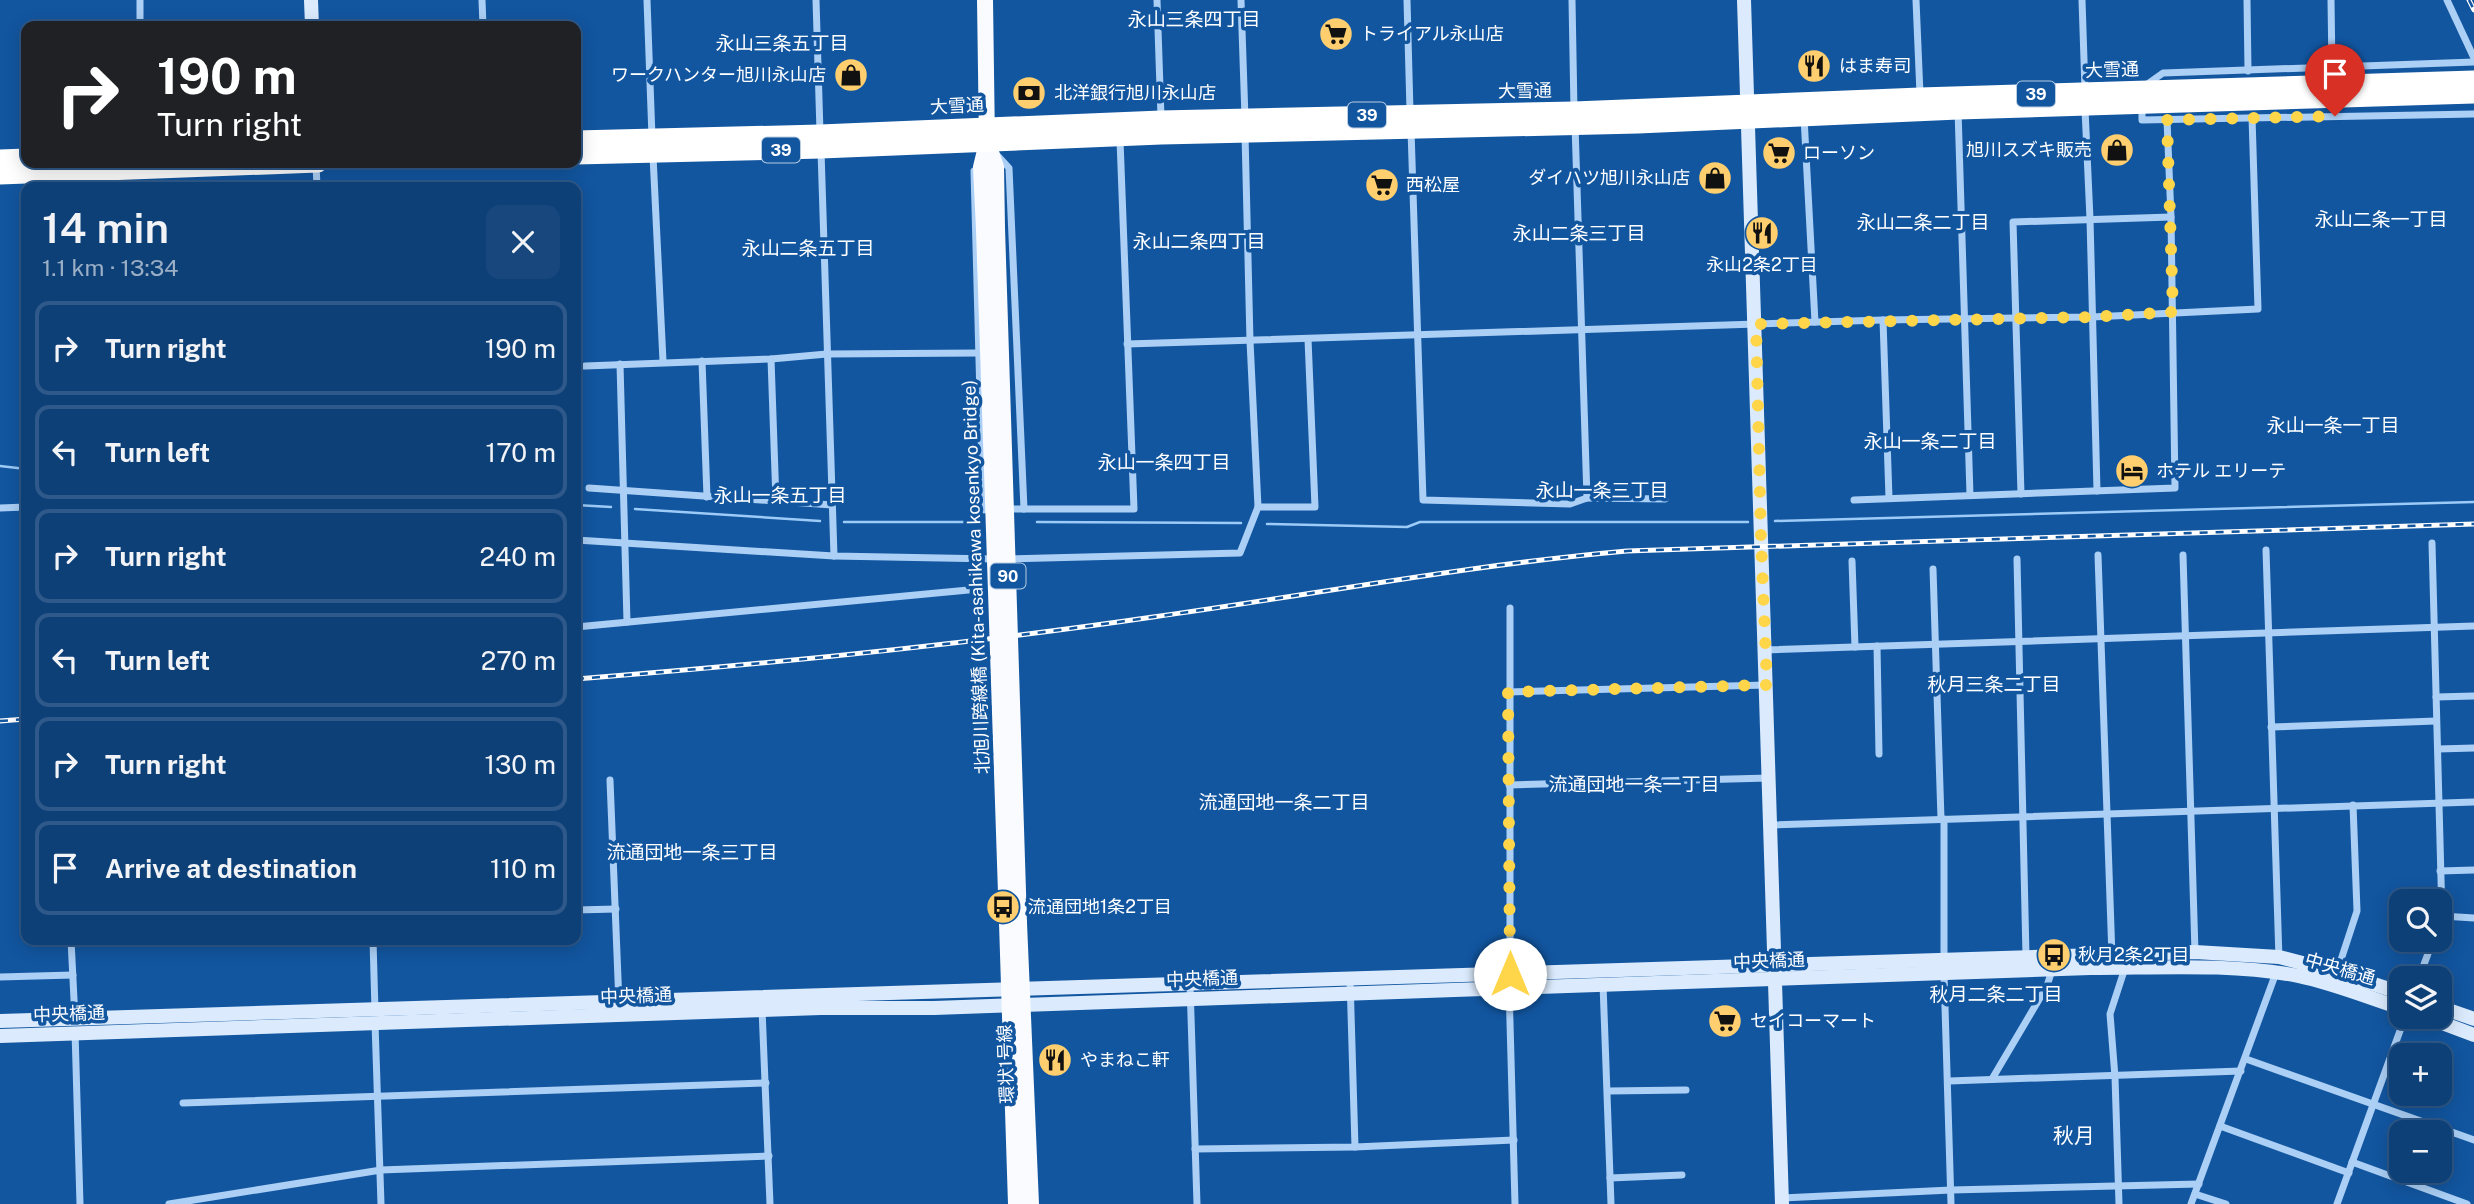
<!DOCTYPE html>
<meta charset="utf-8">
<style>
body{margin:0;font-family:"Public Sans","Noto Sans JP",sans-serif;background:#17477d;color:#f1f3f6;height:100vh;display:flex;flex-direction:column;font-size:26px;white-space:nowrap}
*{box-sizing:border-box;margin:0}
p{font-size:23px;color:#9bafc6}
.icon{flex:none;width:38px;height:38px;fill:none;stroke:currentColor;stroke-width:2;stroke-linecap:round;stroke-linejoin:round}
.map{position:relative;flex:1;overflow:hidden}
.sheet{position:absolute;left:21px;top:182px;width:560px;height:763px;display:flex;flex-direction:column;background:#0e4078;border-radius:14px;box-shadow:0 4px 18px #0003,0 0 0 2px #2e598a}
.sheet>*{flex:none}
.hud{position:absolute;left:21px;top:21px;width:560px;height:147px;border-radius:14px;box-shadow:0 4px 18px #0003,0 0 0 2px #2e598a;background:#202124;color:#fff;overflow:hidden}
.controls{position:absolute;left:2389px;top:889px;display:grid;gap:14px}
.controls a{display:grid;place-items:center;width:63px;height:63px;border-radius:14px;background:#0e4078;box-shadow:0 4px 18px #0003,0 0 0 2px #2e598a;font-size:35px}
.pin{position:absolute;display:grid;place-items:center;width:60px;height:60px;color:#fff;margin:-72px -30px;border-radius:50% 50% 50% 0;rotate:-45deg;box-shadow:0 0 7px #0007}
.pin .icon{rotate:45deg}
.me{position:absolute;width:77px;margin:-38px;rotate:0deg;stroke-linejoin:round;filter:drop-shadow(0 0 5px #0008)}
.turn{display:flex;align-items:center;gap:24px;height:147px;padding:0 21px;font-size:32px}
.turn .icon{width:91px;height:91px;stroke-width:2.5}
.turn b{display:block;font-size:49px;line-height:60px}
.round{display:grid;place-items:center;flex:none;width:74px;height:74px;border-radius:14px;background:#17477d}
.headline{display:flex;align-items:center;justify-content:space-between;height:119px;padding:0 21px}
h1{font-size:42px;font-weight:600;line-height:52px}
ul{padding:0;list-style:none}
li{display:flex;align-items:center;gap:21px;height:94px;margin:0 14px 10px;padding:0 7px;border:4px solid #2e598a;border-radius:14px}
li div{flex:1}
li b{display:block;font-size:26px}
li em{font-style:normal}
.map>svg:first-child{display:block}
</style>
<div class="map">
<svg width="2474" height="1204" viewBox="0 0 2474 1204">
<rect width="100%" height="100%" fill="#1256a0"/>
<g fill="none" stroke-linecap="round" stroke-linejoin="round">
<g stroke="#9dcbf8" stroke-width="2.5">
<polyline points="0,466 26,469"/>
<polyline points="576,505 611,507"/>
<polyline points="635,509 820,521"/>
<polyline points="1775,521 2474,502"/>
<polyline points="844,522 971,522"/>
<polyline points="1037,522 1241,523"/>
<polyline points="1267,524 1407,527 1420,522 1748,522"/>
</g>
<g stroke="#abcff5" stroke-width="7">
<polyline points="140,0 140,26"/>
<polyline points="482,0 483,26"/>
<polyline points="647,0 652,137"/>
<polyline points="816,0 820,132"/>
<polyline points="1157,0 1161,117"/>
<polyline points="1241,0 1245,118"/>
<polyline points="1407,0 1410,111"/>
<polyline points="1572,0 1574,110"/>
<polyline points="1916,0 1920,94"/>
<polyline points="2082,0 2085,90"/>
<polyline points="2247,0 2248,71"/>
<polyline points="2331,0 2332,69"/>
<polyline points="2447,0 2474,58"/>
<polyline points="2146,85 2163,73 2474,62"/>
<polyline points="2142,104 2142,120 2474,114"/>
<polyline points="2085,109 2090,219 2097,491"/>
<polyline points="1958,110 1970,495"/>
<polyline points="1804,117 1815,322"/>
<polyline points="1575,125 1587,498 1665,499"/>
<polyline points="1411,130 1423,500 1570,504 1587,498"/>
<polyline points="821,151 834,556"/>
<polyline points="653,156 663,361"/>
<polyline points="998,156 1009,168 1024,509"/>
<polyline points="316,164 317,187"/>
<polyline points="974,171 983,510 992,509"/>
<polyline points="1883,320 1889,498"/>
<polyline points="1127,344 1883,320 2092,317 2258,309 2252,117"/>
<polyline points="771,359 776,502"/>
<polyline points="702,361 707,497"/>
<polyline points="620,364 627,622"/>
<polyline points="585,366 771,359 827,354 979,353"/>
<polyline points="589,488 832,505"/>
<polyline points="2021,494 2013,222 2171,217"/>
<polyline points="1854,500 2175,488 2171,217 2167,120"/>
<polyline points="1258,507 1315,507 1308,339"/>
<polyline points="0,508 26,507"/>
<polyline points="1004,509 1134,509 1120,140"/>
<polyline points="576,540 834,556 994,559"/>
<polyline points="2432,543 2442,916 2440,922"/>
<polyline points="2266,550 2279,959"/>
<polyline points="2098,555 2112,957"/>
<polyline points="2183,555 2195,952"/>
<polyline points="1006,559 1240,553 1258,507 1250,341 1245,134"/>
<polyline points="2017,559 2026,956"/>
<polyline points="1852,561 1855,647"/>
<polyline points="1933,569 1941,819"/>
<polyline points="576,627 979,589 979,559"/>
<polyline points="1877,646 1879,754"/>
<polyline points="1765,650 2474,626"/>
<polyline points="1508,692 1766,685"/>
<polyline points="2436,697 2474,696"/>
<polyline points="2271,727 2436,721"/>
<polyline points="2438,749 2474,748"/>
<polyline points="610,780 619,1004"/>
<polyline points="1509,785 1769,778"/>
<polyline points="1944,819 1944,974 1951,1204"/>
<polyline points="1772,825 2474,802"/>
<polyline points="2440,871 2474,870"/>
<polyline points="576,910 616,909"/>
<polyline points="2442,916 2474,918"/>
<polyline points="71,940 75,1019"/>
<polyline points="373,940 375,1011"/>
<polyline points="2337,972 2357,911 2353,805"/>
<polyline points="1510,974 1510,608"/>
<polyline points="0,977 73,975"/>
<polyline points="2419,978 2433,940"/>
<polyline points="1350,979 1355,1147"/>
<polyline points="1603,984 1611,1204"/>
<polyline points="1190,985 1197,1204"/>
<polyline points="1509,986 1515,1204"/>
<polyline points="762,1009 770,1204"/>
<polyline points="375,1023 381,1204"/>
<polyline points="75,1031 80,1204"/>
<polyline points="2246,1059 2474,1140"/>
<polyline points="1992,1079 2047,986 2052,970"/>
<polyline points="1949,1081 2241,1071"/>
<polyline points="1608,1091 1686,1090"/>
<polyline points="183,1103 766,1083"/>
<polyline points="2220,1126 2349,1173"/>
<polyline points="1195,1149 1355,1147 1514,1140"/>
<polyline points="2352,1162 2467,1204"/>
<polyline points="1610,1178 1682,1175"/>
<polyline points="2195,1194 2226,1204"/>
<polyline points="1782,1198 1951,1190 2199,1184"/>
<polyline points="169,1204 381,1170 769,1156"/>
<polyline points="2119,1204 2115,1077 2110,1014 2125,968"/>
<polyline points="2191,1204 2277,970"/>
<polyline points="2337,1204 2405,1017"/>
</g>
<g stroke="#dbebfd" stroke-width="14">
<polyline points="311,0 312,26"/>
<polyline points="1744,0 1782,1204"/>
<polyline points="2440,1007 2474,1019"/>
<polyline points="2426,1017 2474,1035"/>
<polyline points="0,1021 2195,952 2279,957 2337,972 2401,993"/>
<path d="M0,1036L821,1008H934L2090,968C2159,968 2230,963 2299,976C2333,983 2367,997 2401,1008"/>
</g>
<g stroke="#f9fbff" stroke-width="16">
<polyline points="988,144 996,167 997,228"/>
<polyline points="984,230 981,167 987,142 985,0"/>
<polyline points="1007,923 1016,1204"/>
<polyline points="1019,923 1031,1204"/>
</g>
<g stroke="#fff" stroke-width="19">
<polyline points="576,140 820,134 1161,120 1574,111 1920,97 2474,80"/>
<polyline points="576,155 821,149 1161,135 1638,124 1958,110 2474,94"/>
<polyline points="0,159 26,158"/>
<polyline points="0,175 318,163"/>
</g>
<g stroke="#fff" stroke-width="5">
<g id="rail">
<polyline points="2469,0 2474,10"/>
<path d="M576,679C769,664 961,645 1153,617C1311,595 1468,565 1627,551L2474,524"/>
<polyline points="0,721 26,719"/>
</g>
</g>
<use href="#rail" stroke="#1256a0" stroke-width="2.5" stroke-dasharray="8" stroke-linecap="butt"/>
<g stroke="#f9fbff" stroke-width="16">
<polyline points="997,228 1019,923"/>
<polyline points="984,230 1007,923"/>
</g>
</g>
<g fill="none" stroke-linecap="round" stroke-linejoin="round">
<polyline stroke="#ffd54a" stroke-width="12" stroke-dasharray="0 21.6" points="1510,974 1508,692 1767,685 1761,540 1756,324 2092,317 2173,312 2167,120 2335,116"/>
</g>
<defs>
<g id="supermarket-disc" transform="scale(1.75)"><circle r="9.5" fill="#ffcf6f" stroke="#1256a0"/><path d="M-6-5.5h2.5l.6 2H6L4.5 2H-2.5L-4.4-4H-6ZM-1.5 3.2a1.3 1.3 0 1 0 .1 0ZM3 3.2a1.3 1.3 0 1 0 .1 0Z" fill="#111"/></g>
<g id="restaurant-disc" transform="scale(1.75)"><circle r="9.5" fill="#ffcf6f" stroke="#1256a0"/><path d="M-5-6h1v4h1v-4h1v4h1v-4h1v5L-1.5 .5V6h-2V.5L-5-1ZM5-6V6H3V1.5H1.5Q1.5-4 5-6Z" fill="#111"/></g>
<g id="shop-disc" transform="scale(1.75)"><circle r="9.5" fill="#ffcf6f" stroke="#1256a0"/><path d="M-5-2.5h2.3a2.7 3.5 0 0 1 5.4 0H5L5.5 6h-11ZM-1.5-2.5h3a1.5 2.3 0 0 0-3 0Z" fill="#111"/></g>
<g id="bank-disc" transform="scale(1.75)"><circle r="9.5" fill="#ffcf6f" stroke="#1256a0"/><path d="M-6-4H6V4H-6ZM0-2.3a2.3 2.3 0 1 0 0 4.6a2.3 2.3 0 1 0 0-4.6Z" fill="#111"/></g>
<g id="hotel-disc" transform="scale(1.75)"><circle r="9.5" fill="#ffcf6f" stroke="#1256a0"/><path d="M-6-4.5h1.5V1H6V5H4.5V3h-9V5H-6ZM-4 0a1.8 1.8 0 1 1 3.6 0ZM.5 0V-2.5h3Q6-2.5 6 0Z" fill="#111"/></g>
<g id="bus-disc" transform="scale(1.75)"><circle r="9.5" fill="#ffcf6f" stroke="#1256a0"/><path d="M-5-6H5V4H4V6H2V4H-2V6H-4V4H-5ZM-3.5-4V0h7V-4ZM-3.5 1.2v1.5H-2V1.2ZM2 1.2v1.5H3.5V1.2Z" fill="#111"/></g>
</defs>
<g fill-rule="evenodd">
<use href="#supermarket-disc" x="1336" y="34"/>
<use href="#restaurant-disc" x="1814" y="66"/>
<use href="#shop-disc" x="851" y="75"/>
<use href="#bank-disc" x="1029" y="93"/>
<use href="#shop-disc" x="2117" y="150"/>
<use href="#supermarket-disc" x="1779" y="153"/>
<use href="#shop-disc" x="1715" y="178"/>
<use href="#supermarket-disc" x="1382" y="185"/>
<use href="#restaurant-disc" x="1762" y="233"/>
<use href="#hotel-disc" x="2132" y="471"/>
<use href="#bus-disc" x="1003" y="907"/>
<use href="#bus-disc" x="2054" y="955"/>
<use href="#supermarket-disc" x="1725" y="1021"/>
<use href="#restaurant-disc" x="1055" y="1060"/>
</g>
<g text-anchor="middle" stroke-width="7" stroke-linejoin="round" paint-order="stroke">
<g fill="#1256a0" stroke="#b8cce2" stroke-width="2">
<rect x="2017" y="81.5" width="38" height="25" rx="5"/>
<rect x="1348" y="102.5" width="38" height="25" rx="5"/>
<rect x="762" y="137.5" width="38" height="25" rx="5"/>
<rect x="990.5" y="563.5" width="35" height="25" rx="5"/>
</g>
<g font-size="16" font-weight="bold" fill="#fff">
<text x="2036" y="100">39</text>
<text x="1367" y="121">39</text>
<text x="781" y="156">39</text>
<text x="1008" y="582">90</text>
</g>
<g font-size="18" fill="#fff" stroke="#1256a0" text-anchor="start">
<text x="1360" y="40">トライアル永山店</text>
<text x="1839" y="72">はま寿司</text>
<text x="826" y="81" text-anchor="end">ワークハンター旭川永山店</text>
<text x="1054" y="99">北洋銀行旭川永山店</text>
<text x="2092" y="156" text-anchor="end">旭川スズキ販売</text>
<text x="1803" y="159">ローソン</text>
<text x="1690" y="184" text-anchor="end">ダイハツ旭川永山店</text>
<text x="1406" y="191">西松屋</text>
<text x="1762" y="271" text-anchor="middle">永山2条2丁目</text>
<text x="2156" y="477">ホテル エリーテ</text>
<text x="1028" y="913">流通団地1条2丁目</text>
<text x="2078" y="961">秋月2条2丁目</text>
<text x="1750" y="1027">セイコーマート</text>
<text x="1080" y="1066">やまねこ軒</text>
</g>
<g font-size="18" fill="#fff" stroke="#1256a0">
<text transform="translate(2112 70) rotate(-2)" y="6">大雪通</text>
<text transform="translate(1525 91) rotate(-1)" y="6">大雪通</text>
<text transform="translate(957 106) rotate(-3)" y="6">大雪通</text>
<text transform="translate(976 577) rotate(-92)" y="6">北旭川跨線橋 (Kita-asahikawa kosenkyo Bridge)</text>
<text transform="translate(1769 961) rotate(-2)" y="6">中央橋通</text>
<text transform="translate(2340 969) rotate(16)" y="6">中央橋通</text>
<text transform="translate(1202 979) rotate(-2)" y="6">中央橋通</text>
<text transform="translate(636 996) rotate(-2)" y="6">中央橋通</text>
<text transform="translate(69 1014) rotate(-2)" y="6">中央橋通</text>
<text transform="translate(1006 1064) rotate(-92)" y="6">環状1号線</text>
</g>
<g font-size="19" fill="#fff" stroke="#1256a0">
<text x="1194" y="26">永山三条四丁目</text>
<text x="782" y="50">永山三条五丁目</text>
<text x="2381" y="226">永山二条一丁目</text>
<text x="1923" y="229">永山二条二丁目</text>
<text x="1579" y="240">永山二条三丁目</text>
<text x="1199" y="248">永山二条四丁目</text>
<text x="808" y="255">永山二条五丁目</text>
<text x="2333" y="432">永山一条一丁目</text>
<text x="1930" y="448">永山一条二丁目</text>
<text x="1164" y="469">永山一条四丁目</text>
<text x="1602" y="497">永山一条三丁目</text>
<text x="780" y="502">永山一条五丁目</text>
<text x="1994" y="691">秋月三条二丁目</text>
<text x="1634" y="791">流通団地一条一丁目</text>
<text x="1284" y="809">流通団地一条二丁目</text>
<text x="692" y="859">流通団地一条三丁目</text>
<text x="1996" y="1001">秋月二条二丁目</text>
</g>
<g font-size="21" fill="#fff" stroke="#1256a0">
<text x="2074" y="1143">秋月</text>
</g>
</g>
</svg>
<div class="controls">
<a><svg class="icon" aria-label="search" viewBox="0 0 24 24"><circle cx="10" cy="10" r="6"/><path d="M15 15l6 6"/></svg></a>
<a><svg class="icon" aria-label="layers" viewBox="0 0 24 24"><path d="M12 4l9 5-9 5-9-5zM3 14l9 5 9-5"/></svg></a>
<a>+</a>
<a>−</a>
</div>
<div class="pin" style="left:2335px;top:116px;background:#d93025"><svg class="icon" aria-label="arrive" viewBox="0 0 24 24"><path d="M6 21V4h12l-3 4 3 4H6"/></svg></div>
<svg class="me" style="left:1510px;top:974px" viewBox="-20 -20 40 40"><circle r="19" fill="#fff"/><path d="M0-13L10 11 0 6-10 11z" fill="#ffd54a"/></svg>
<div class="hud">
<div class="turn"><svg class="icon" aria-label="right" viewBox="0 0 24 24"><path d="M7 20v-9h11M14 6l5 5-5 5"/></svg><div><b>190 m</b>Turn right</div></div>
</div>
<section class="sheet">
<div class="headline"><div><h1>14 min</h1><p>1.1 km · 13:34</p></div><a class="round"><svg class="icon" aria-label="close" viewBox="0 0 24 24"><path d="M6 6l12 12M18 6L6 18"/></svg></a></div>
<ul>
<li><svg class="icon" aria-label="right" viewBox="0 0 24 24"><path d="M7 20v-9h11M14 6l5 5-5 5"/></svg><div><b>Turn right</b></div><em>190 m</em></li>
<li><svg class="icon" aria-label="left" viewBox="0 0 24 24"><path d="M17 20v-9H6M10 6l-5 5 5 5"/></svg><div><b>Turn left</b></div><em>170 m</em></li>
<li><svg class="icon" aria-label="right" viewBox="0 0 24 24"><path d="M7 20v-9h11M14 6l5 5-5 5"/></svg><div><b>Turn right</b></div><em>240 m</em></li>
<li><svg class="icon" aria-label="left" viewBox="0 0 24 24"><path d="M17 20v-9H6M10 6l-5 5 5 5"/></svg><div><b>Turn left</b></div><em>270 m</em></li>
<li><svg class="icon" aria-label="right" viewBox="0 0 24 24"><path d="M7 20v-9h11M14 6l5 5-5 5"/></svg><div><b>Turn right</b></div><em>130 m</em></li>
<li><svg class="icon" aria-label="arrive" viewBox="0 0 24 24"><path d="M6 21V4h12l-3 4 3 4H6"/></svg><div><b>Arrive at destination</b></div><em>110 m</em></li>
</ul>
</section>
</div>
